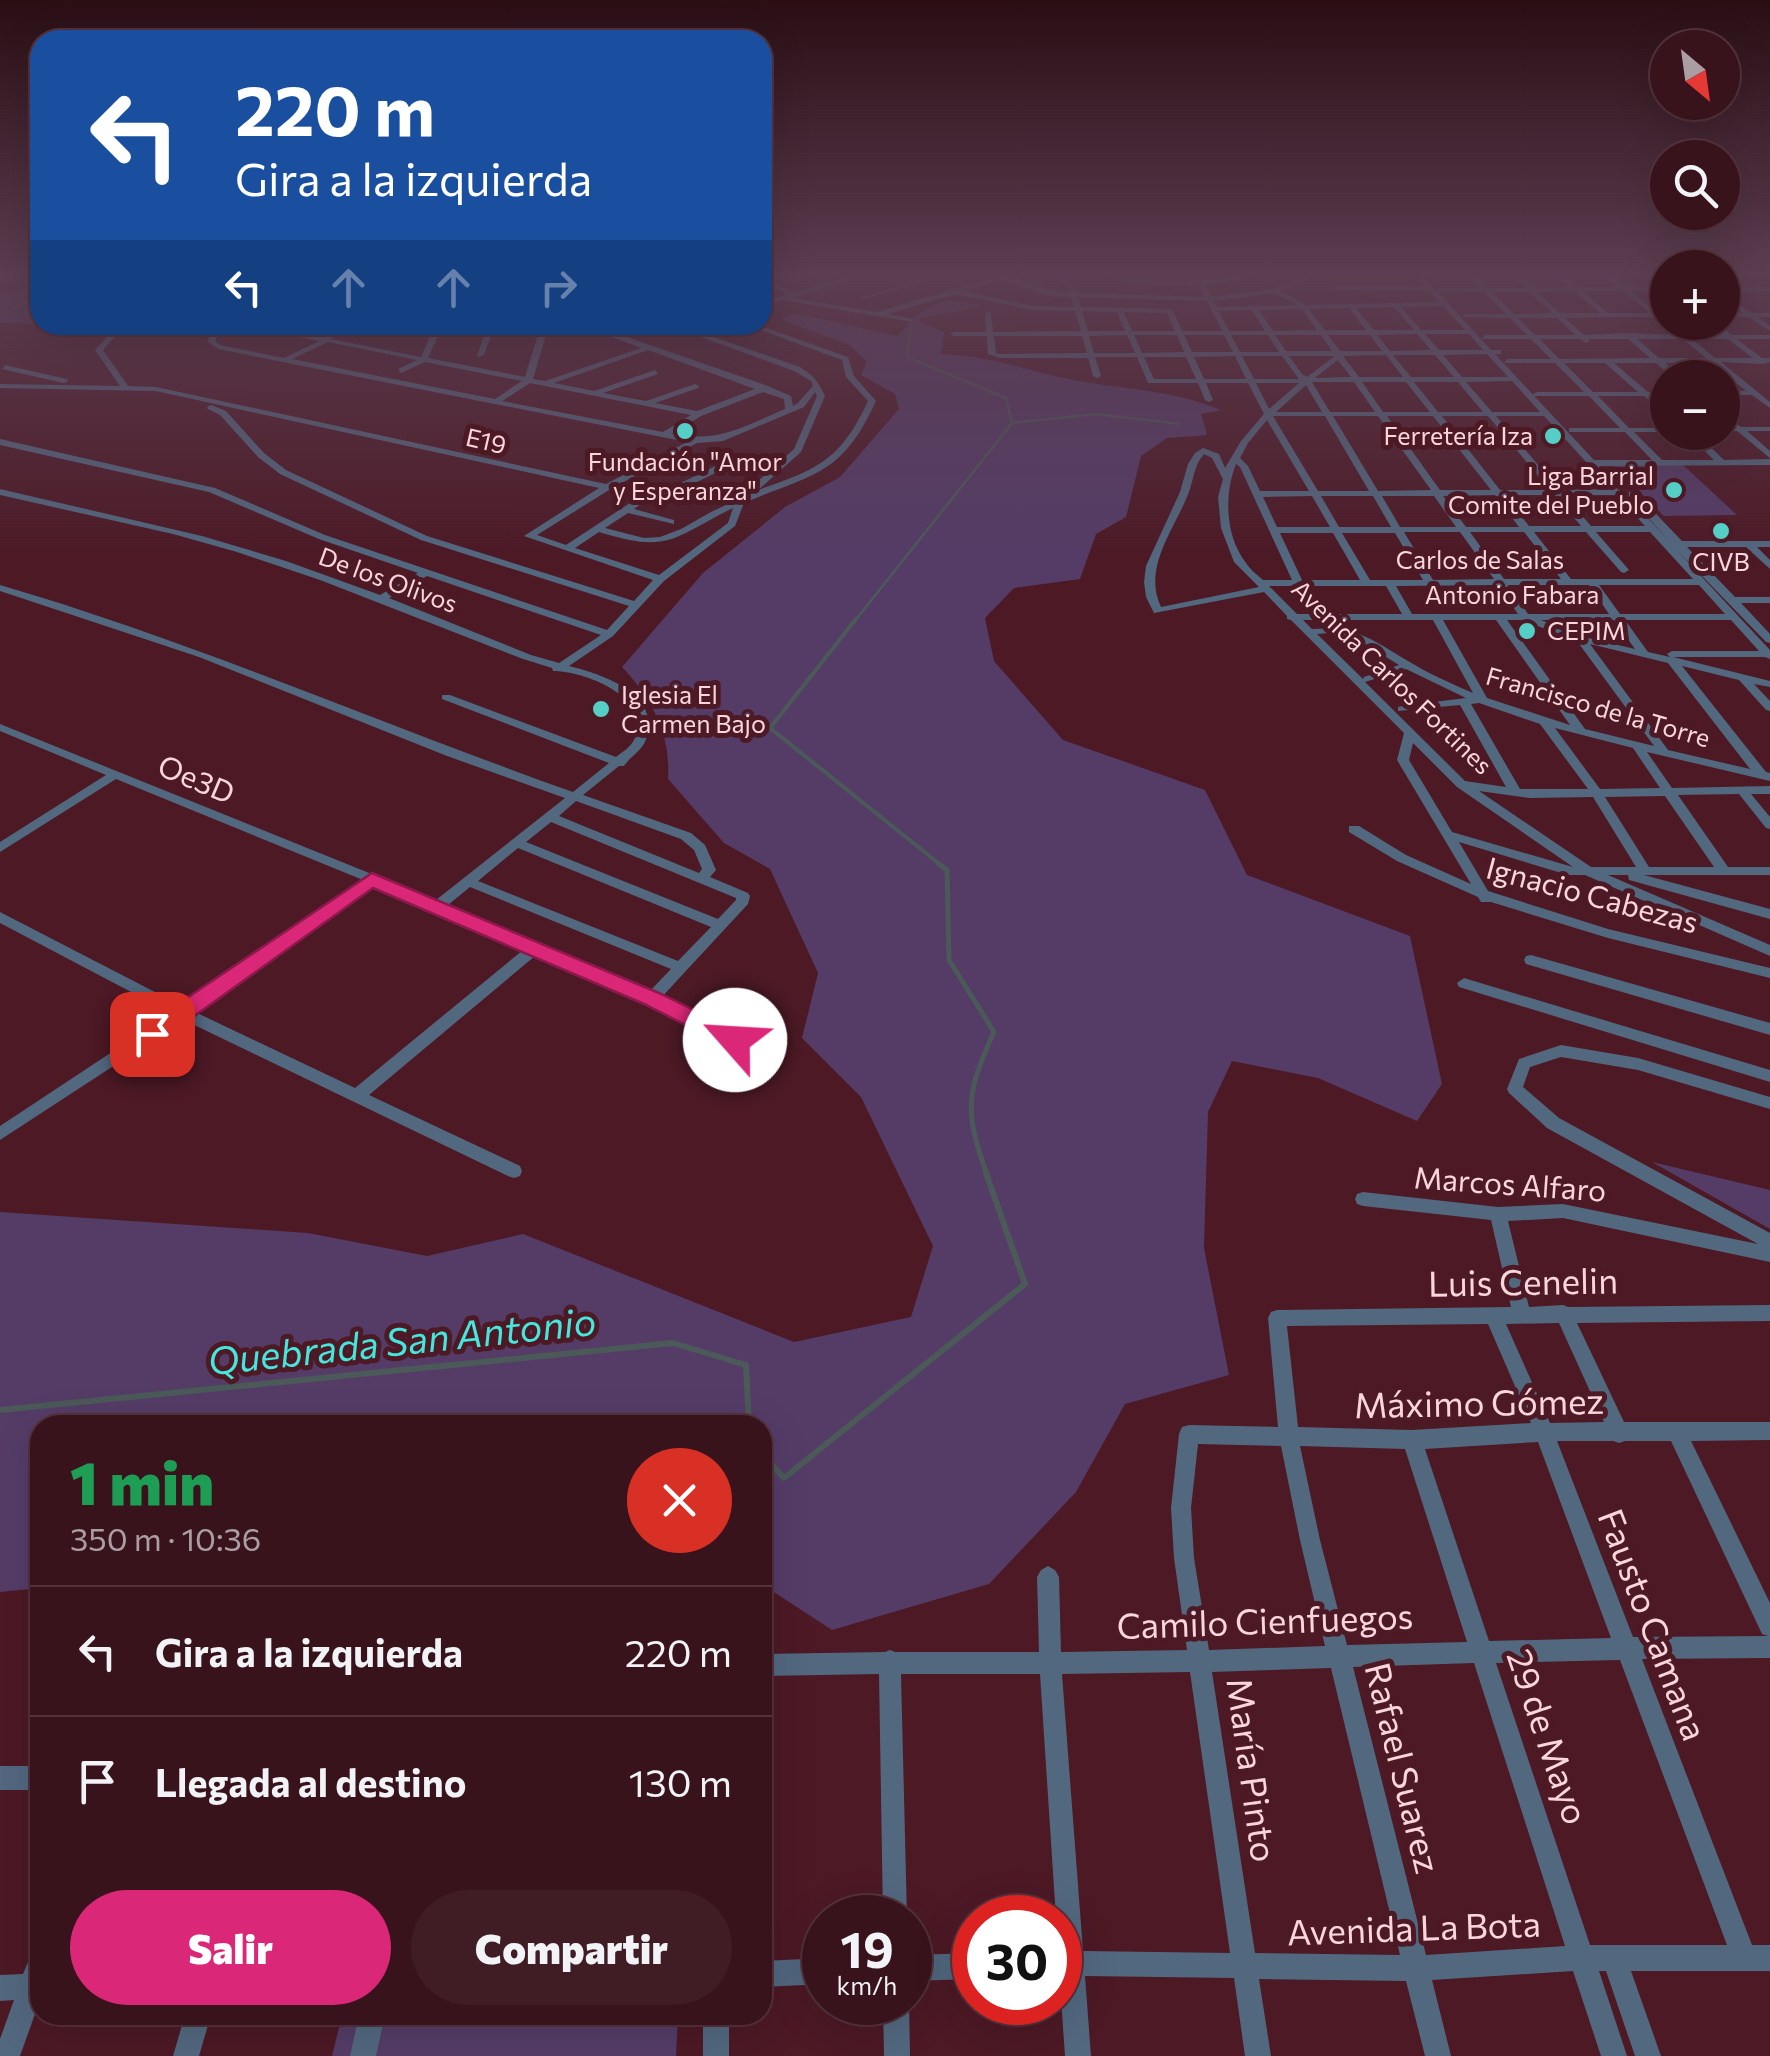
<!DOCTYPE html>
<html lang="es">
<meta charset="utf-8">
<style>
body{margin:0;font-family:Commissioner,sans-serif;background:#401c25;color:#f1f3f6;height:100vh;display:flex;flex-direction:column;font-size:38px;white-space:nowrap}
*{box-sizing:border-box;margin:0}
p{font-size:32px;color:#ab9ea3}
.icon{flex:none;width:55px;height:55px;fill:none;stroke:currentColor;stroke-width:2;stroke-linecap:round;stroke-linejoin:round}
.map{position:relative;flex:1;overflow:hidden}
.details{position:absolute;left:30px;top:1415px;width:742px;height:610px;display:flex;flex-direction:column;background:#39131c;border-radius:30px;box-shadow:0 10px 40px #0002,0 0 0 2px #53323b}
.details>*{flex:none}
.top-card{position:absolute;left:30px;top:30px;width:742px;height:305px;border-radius:30px;box-shadow:0 10px 40px #0002,0 0 0 2px #53323b;background:#1a4fa0;color:#fff;overflow:hidden}
.needle{width:65px;rotate:151deg}
.controls{position:absolute;left:1650px;top:30px;display:grid;gap:20px}
.controls a{display:grid;place-items:center;width:90px;height:90px;border-radius:50%;background:#39131c;box-shadow:0 10px 40px #0002,0 0 0 2px #53323b;font-size:50px}
.speed{position:absolute;left:802px;top:1895px;display:flex;gap:20px;font-size:50px;font-weight:700;text-align:center}
.speed>*{display:grid;place-content:center;width:130px;height:130px;border-radius:50%;background:#39131c;box-shadow:0 10px 40px #0002,0 0 0 2px #53323b;line-height:1}
.speed small{font-size:25px;font-weight:400}
.speed .limit{border:15px solid #d22;background:#fff;color:#111}
.pin{position:absolute;display:grid;place-items:center;width:85px;height:85px;color:#fff;margin:-42px;border-radius:20px;box-shadow:0 5px 15px #0006}
.me{position:absolute;width:110px;margin:-55px;rotate:296deg;stroke-linejoin:round;filter:drop-shadow(0 0 8px #0008)}
.turn{display:flex;align-items:center;gap:35px;height:210px;padding:0 40px;font-size:45px}
.turn .icon{width:130px;height:130px;stroke-width:2.5}
.turn b{display:block;font-size:70px;line-height:85px}
.lanes{display:flex;align-items:center;height:95px;padding:0 40px;background:#0003;justify-content:center;gap:50px;direction:ltr}
.lanes .off{opacity:.35}
.round{display:grid;place-items:center;flex:none;width:105px;height:105px;border-radius:52px;background:#401c25}
.summary{display:flex;align-items:center;justify-content:space-between;height:170px;padding:0 40px}
h1{font-size:60px;font-weight:800;line-height:75px;color:#1e9e55}
.primary-button{display:flex;gap:20px;margin-top:auto;padding:20px 40px}
.primary-button a{flex:1;height:115px;border-radius:60px;background:#db2777;color:#fff;font-size:40px;font-weight:800;line-height:115px;text-align:center}
.primary-button a+a{background:#401c25;color:#f1f3f6}
ul{padding:0;list-style:none}
li{display:flex;align-items:center;gap:30px;height:130px;padding:0 40px;border-top:2px solid #53323b}
li div{flex:1}
li b{display:block;font-size:38px}
li em{font-style:normal}
.map>svg:first-child{display:block}
</style>
<div class="map">
<svg width="1770" height="2056" viewBox="0 0 1770 2056">
<rect width="100%" height="100%" fill="#4c1925"/>
<g fill="#543c67">
<polygon points="36,273 40,273 40,324 0,323 0,293 33,287"/>
<path d="M946,300L985,306L921,318L920,322L944,332L941,354C998,356 1033,374 1085,382C1132,390 1176,391 1221,410L1201,414L1207,435L1167,438L1141,456L1126,517L1096,534L1080,579L1014,588L985,618L994,661L1063,740L1205,790L1247,875L1410,936L1442,1084L1417,1121L1318,1078L1232,1061L1208,1112L1204,1248L1229,1375L1125,1404L1076,1492L989,1584L832,1630L763,1585L762,1425H40V1588L0,1592V1212L308,1233L427,1256L523,1234L794,1342L911,1317L933,1246L861,1097L802,1038L818,973L770,869L724,843L668,779C671,734 652,699 622,667L703,573L785,507L840,477L899,409L895,394L861,375L867,362L850,345L782,320L794,313L897,336L918,314Z"/>
<polygon points="1683,465 1737,515 1664,516 1614,466"/>
<polygon points="1652,1162 1770,1190 1770,1229"/>
<polygon points="342,2015 678,2015 676,2056 332,2056"/>
</g>
<g fill="none" stroke-linecap="round" stroke-linejoin="round">
<g stroke="#4b5959" stroke-width="2.5">
<polyline points="0,314 40,295"/>
<polyline points="912,320 907,357 1006,398 1012,423"/>
<polyline points="1012,423 1096,414 1179,424"/>
<polyline points="854,622 1012,423"/>
</g>
<polyline stroke="#4b5959" stroke-width="4" points="856,619 770,728 942,866"/>
<path stroke="#4b5959" stroke-width="5" d="M939,864L947,870L949,960L994,1032C966,1094 964,1110 987,1175"/>
<g stroke="#4b5959" stroke-width="6">
<polyline points="0,1410 673,1343 746,1365 749,1425"/>
<polyline points="762,1454 784,1478 1025,1284 986,1173"/>
</g>
<g fill="#52687f" fill-rule="evenodd">
<path d="M862,273H874L792,298L877,312L995,277L985,273C1014,273 1040,292 1070,293L1068,286L1041,273H1050L1073,284L1077,293L1205,297L1199,285L1133,284L1094,273L1133,280L1178,282L1264,273L1244,279L1205,285L1212,297L1274,289L1309,273H1318L1281,291L1306,305L1439,302L1429,291L1332,290L1329,288L1332,286L1425,287L1415,276H1346L1343,273H1420L1436,291L1439,288H1480L1466,273H1473L1488,288H1525L1510,273H1517L1533,288L1570,287L1554,273H1561L1578,287H1618L1602,273H1610L1627,287H1668V291H1632C1646,303 1675,331 1689,335C1699,337 1712,335 1722,335L1707,322H1715L1732,335H1770V339H1737L1762,358H1770V362L1763,364L1721,362L1770,402V408L1752,395H1722V391H1746L1711,362L1665,363L1682,378H1673L1656,363H1614L1648,392H1668V396H1653L1668,408V415L1644,396H1598L1629,428H1668V432H1634L1662,460H1714L1686,432H1695L1724,460L1770,459V465L1599,466L1624,490L1625,493L1670,542L1629,496V492H1635L1682,541H1770V547H1757L1770,560V569L1746,547H1687L1735,597H1770V603H1741L1770,634V643L1766,642L1674,547L1770,650V659L1765,657H1673L1770,681V687L1754,684L1770,701V711L1766,710L1739,680L1682,666L1766,772L1770,773V781L1647,752L1672,788L1770,786V794H1751L1770,817V829L1766,828L1739,794L1678,795L1728,867H1770V875H1644L1770,909V919L1629,880L1628,875H1608L1770,945V956L1585,875H1568L1459,842L1488,891L1608,929L1770,968V978L1608,938L1491,902H1481L1478,897L1397,861L1349,832V826H1359L1406,855L1471,884L1397,760L1404,733L1291,620L1287,619V616L1264,592L1154,613L1146,597L1144,582L1146,566L1180,492L1188,464L1195,453L1203,448L1219,454L1225,468L1241,441L1264,414L1248,383H1206L1213,400L1209,402L1205,400L1198,383H1148L1137,357H1095L1101,376L1097,378L1093,376L1088,358H1000L988,354L987,336H954L950,334L954,332H986L985,313L988,311L991,313L993,332L1081,331L1075,311L1032,310L955,294L887,314L914,319L912,322L783,300L762,306V302L788,294L762,284V279L795,292ZM1001,280L1050,296L1071,297L1074,307L1032,306L962,291ZM1437,291L1484,292L1506,314H1464L1462,317L1510,318L1527,335H1485L1482,339H1531L1551,359H1507L1504,363H1555L1584,392H1537L1533,394L1534,396H1589L1620,428H1569V432H1625L1652,460H1594L1495,354H1501V350H1491ZM1574,291L1600,313H1560L1537,292ZM1582,291H1623L1650,313H1608ZM1492,292H1529L1552,313L1514,314ZM1275,293L1298,305L1217,307L1214,301ZM1078,297L1207,301L1222,331H1182L1173,311L1170,309L1081,307ZM1443,306L1465,330H1421L1401,307ZM1394,307L1414,330H1374L1356,308ZM1349,308L1366,330H1325L1309,309ZM1302,309L1317,330L1273,331L1259,310ZM1252,310L1265,331H1229L1219,311ZM1082,311L1117,312L1125,331H1088ZM1124,312L1167,313L1175,331H1132ZM1605,317H1655L1677,335L1628,333L1584,335L1565,318ZM1518,318H1557L1575,335H1535ZM1417,334L1431,350L1390,351L1377,335ZM1425,334H1469L1483,350H1439ZM1127,335L1135,353H1094L1089,336ZM1134,335H1177L1184,352L1142,353ZM1184,335H1224L1233,352H1192ZM1231,335H1268L1279,352H1240ZM1275,335H1321L1332,351H1286ZM1328,335H1370L1382,351H1340ZM994,336H1082L1087,353L1000,354L996,353ZM1540,339H1580L1586,343L1590,341L1588,339H1628L1650,358L1559,359ZM1637,339H1683L1706,358H1659ZM1692,339H1728L1753,358H1715ZM1487,354L1508,377H1462L1443,355ZM1386,355L1403,377H1359L1343,356ZM1393,355H1435L1454,377H1411ZM1235,356L1246,379H1204L1194,357ZM1242,356H1282L1299,379H1254ZM1289,356H1335L1307,377L1302,374ZM1144,357H1186L1196,379H1154ZM1338,360L1351,377L1315,378L1316,377ZM1564,363H1605L1638,392H1593ZM1512,381L1540,412H1492L1466,382ZM1312,382H1354L1375,412H1330ZM1362,382H1406L1430,412H1383ZM1414,382H1458L1483,412H1438ZM1256,383H1299L1269,409ZM1306,385L1322,412H1276ZM1273,416H1325L1369,491H1318ZM1333,416H1378L1431,490L1378,491ZM1387,416H1433L1491,490H1440ZM1442,416H1488L1550,490H1500ZM1496,416H1544L1611,489L1560,490ZM1267,420L1309,491H1260L1248,466L1240,458L1248,443ZM1204,454L1212,458L1223,479L1218,497L1221,528L1234,562L1259,587L1161,607C1142,567 1175,529 1189,492C1194,478 1194,465 1204,454ZM1236,464L1240,467L1292,580H1263C1257,575 1250,569 1246,563C1225,536 1224,494 1236,464ZM1495,495L1519,527H1466L1443,496ZM1505,495H1555L1581,526H1529ZM1564,495H1616L1645,526H1591ZM1312,496L1330,527H1277L1263,497ZM1321,496H1373L1391,527H1339ZM1382,496H1434L1456,527H1400ZM1404,532H1460L1494,579L1433,580ZM1470,532H1524L1561,579H1504ZM1534,532H1586L1621,572L1624,573L1629,570L1596,532H1650L1693,579H1571ZM1280,533H1333L1360,580H1302ZM1342,533H1395L1423,580H1370ZM1498,585L1518,614H1412L1396,586ZM1508,585H1589L1609,614H1528ZM1599,585H1699L1725,614H1620ZM1269,586H1386L1402,614H1297ZM1303,620H1433L1473,693C1453,684 1433,676 1415,665C1376,643 1360,625 1312,629ZM1443,620H1496L1570,725L1487,698ZM1507,620H1522L1577,641L1654,746L1585,729ZM1541,620H1614L1635,649L1584,637ZM1625,620H1731L1759,651H1672L1667,654L1670,657L1648,652ZM1329,633L1355,638L1399,665L1364,677L1363,679L1317,634ZM1590,644L1668,663L1750,769L1668,750ZM1406,669L1466,698L1402,706L1398,707V711L1460,705L1506,787L1465,781L1365,682ZM1479,703L1540,724L1588,789H1520L1471,704ZM1555,728L1633,748L1660,788L1600,789ZM1413,743L1457,787L1573,867L1452,832L1409,760ZM1479,791L1530,798L1593,797L1636,867H1591ZM1665,796L1714,867H1649L1605,797Z"/>
<polygon points="944,273 956,273 864,299 859,298"/>
<polygon points="1749,273 1770,275 1770,279 1750,274"/>
<rect x="1722" y="287" width="48" height="4"/>
<polygon points="1722,293 1752,313 1770,313 1770,317 1758,317 1770,326 1770,331 1749,317 1722,317 1722,313 1743,313 1722,299"/>
<path d="M118,325H126L103,350L128,386L156,387L606,484L687,442L218,349L207,341L215,331L281,329L325,337L330,325H338L331,339L421,357L435,325H443L428,358L525,377L541,325H549L533,379L545,381L641,348L581,325H592L768,386L791,396L793,406L798,403L813,386L811,381L794,371L668,325H679L800,367C814,376 818,381 825,396L801,452L758,490C818,469 840,461 868,401L846,377L842,360L747,325H758L848,357L854,376L876,401C841,477 814,473 744,503L735,526L664,581L613,636L569,666C602,674 665,695 645,742C640,752 629,758 624,766H619L583,795L691,833L705,845L716,870L710,877L748,893L750,896L748,904L659,1000L740,1036L743,1040L740,1044H730L535,956L369,1095L520,1166L522,1171L520,1176L514,1178L508,1176L184,1020L0,1140V1126L171,1013L0,923V912L182,1006L363,880L116,779L0,852V842L106,775L0,731V724L436,900L565,798L447,756L199,657L0,591V585C195,642 381,724 573,792L609,763L442,699V695H450L616,757C622,752 630,748 634,740C654,697 584,671 553,671L552,668L523,659L320,580L237,552L173,534L0,495V489L202,536L286,561L380,595L418,573L319,539L209,492L0,445V439L215,488L325,535L607,630L629,606L421,540L280,474L258,457L220,415L208,409L207,407L211,405L226,411L264,453L286,470L427,536L634,601L653,580L524,536L599,488L156,391L0,388V384L120,386L95,350ZM281,333L319,341L284,358L220,345L215,341L218,335ZM328,342L417,360L398,369L401,373L425,362L522,381L495,399L292,359ZM648,350L755,389L697,411L655,403L698,388L699,386L695,384L646,401L603,393L658,374L655,370L594,391L554,383ZM530,383L691,415L663,432L502,401ZM763,392L784,399L785,409C742,427 719,443 672,434L701,416ZM815,392L817,396L794,449L748,490L749,494L711,512L681,529L660,537L644,538L605,528L628,513L674,524V520L634,509L648,499L660,500L744,459V455H738L656,495L616,486L697,443L723,441L804,407ZM609,490L639,497L566,545L537,535ZM733,508L728,523L659,575L575,548L599,532C670,554 672,538 733,508ZM427,576L601,635L559,663L531,655L389,598ZM576,801L681,839L694,850L702,869L699,873L559,816ZM551,822L736,898V900L718,919L526,842ZM518,848L711,927L678,961L478,881ZM374,885L523,950L355,1088L195,1012ZM470,887L671,969L647,994L448,905Z"/>
<polygon points="384,325 392,325 383,337 379,335"/>
<polygon points="487,325 495,325 484,355 477,357"/>
<polygon points="5,365 67,379 68,381 64,383 2,369"/>
<polygon points="1722,413 1741,427 1770,427 1770,431 1747,431 1770,451 1770,458 1737,431 1722,431 1722,427 1731,427 1722,420"/>
<polygon points="1531,955 1770,1023 1770,1035 1526,964 1524,960 1526,956"/>
<polygon points="1464,978 1770,1070 1770,1082 1459,987 1457,983"/>
<path d="M1561,1045L1638,1058L1770,1097V1109L1638,1070L1561,1057L1530,1067L1523,1087L1559,1118L1770,1233V1262L1563,1218L1508,1221L1529,1307L1563,1305L1568,1307L1770,1305V1321L1577,1323L1624,1422H1770V1440L1691,1441L1770,1603V1658L1642,1659L1752,1945H1770V1971H1631L1661,2056H1635L1606,1971H1599L1627,2056H1601L1573,1971L1432,1980L1451,2056H1425L1406,1981L1259,1979L1271,2056H1245L1234,1978L1085,1976L1091,2056H1065L1060,1984V1918H1056L1040,1674H901L907,1918H883L879,1674L762,1676V1654L885,1652L890,1650L895,1652H1039L1037,1577L1041,1570L1048,1566L1055,1570L1059,1577L1061,1652L1187,1650L1174,1558L1171,1508L1179,1434L1182,1427L1189,1425L1278,1427L1268,1318L1271,1312L1277,1310L1511,1307L1491,1220L1363,1206L1357,1204L1355,1199L1357,1194L1363,1192L1498,1207L1563,1204L1758,1244L1547,1128L1509,1093L1507,1089L1519,1059ZM1559,1323L1604,1422L1550,1423L1506,1324ZM1488,1324L1531,1423L1412,1430L1298,1427L1287,1326ZM1557,1441H1613L1619,1443L1625,1441H1671L1762,1634L1768,1636L1633,1637ZM1538,1442L1611,1638L1489,1641L1425,1449ZM1198,1444L1281,1446L1300,1540L1325,1646L1209,1650L1194,1558L1191,1508ZM1300,1446L1405,1449L1467,1642L1347,1645L1320,1540ZM1620,1660L1727,1945H1590L1496,1663ZM1474,1663L1565,1946L1426,1955L1353,1667ZM1331,1668L1400,1955L1255,1953L1212,1672ZM1190,1672L1230,1953L1083,1951L1062,1674Z"/>
<rect x="0" y="1766" width="40" height="24"/>
<polygon points="40,1951 40,2000 20,2056 0,2056 0,2039 14,2000 0,2001 0,1975 23,1974 31,1955"/>
<polygon points="975,1953 975,1979 910,1981 910,1955"/>
<polygon points="825,1958 825,1984 762,1987 762,1961"/>
<polygon points="883,2002 909,2002 910,2056 884,2056"/>
<polygon points="185,2015 211,2015 199,2056 173,2056"/>
<polygon points="359,2015 385,2015 376,2056 350,2056"/>
<rect x="703" y="2015" width="26" height="41"/>
</g>
</g>
<linearGradient id="sky" x2="0" y2="1"><stop stop-color="#2a0e14"/><stop offset="0.49" stop-color="#5b3e51"/><stop offset="1" stop-color="#5b3e51" stop-opacity="0"/></linearGradient>
<rect width="1770" height="561" fill="url(#sky)"/>
<polygon fill="#db2777" stroke="#8e194d" stroke-width="2.5" points="372,873 659,993 743,1034 747,1040 743,1046 727,1046 644,1004 373,888 161,1040 144,1040 144,1027"/>
<g fill="#55cec5" stroke="#4c1925" stroke-width="4">
<circle cx="685" cy="431" r="10"/>
<circle cx="1553" cy="436" r="10"/>
<circle cx="1674" cy="490" r="10"/>
<circle cx="1721" cy="531" r="10"/>
<circle cx="1527" cy="631" r="10"/>
<circle cx="601" cy="709" r="10"/>
</g>
<g text-anchor="middle" stroke-width="10" stroke-linejoin="round" paint-order="stroke">
<g font-size="25" fill="#f9d6db" stroke="#4c1925" text-anchor="end">
<text x="1533" y="445">Ferretería Iza</text>
<text x="685" y="471" text-anchor="middle">Fundación "Amor<tspan x="685" dy="29">y Esperanza"</tspan></text>
<text x="1654" y="485">Liga Barrial<tspan x="1654" dy="29">Comite del Pueblo</tspan></text>
<text x="1721" y="571" text-anchor="middle">CIVB</text>
<text x="1547" y="640" text-anchor="start">CEPIM</text>
<text x="621" y="704" text-anchor="start">Iglesia El<tspan x="621" dy="29">Carmen Bajo</tspan></text>
</g>
<g font-size="25" fill="#f9d6db" stroke="#4c1925">
<text transform="translate(486 441) rotate(13)" y="9">E19</text>
<text x="1480" y="569">Carlos de Salas</text>
<text transform="translate(388 580) rotate(20)" y="9">De los Olivos</text>
<text x="1512" y="604">Antonio Fabara</text>
<text transform="translate(1392 677) rotate(44)" y="9">Avenida Carlos Fortines</text>
<text transform="translate(1598 707) rotate(16)" y="9">Francisco de la Torre</text>
</g>
<g font-size="30" fill="#f9d6db" stroke="#4c1925">
<text transform="translate(196 780) rotate(23)" y="10">Oe3D</text>
<text transform="translate(1592 896) rotate(15)" y="10">Ignacio Cabezas</text>
<text transform="translate(1510 1185) rotate(4)" y="10">Marcos Alfaro</text>
</g>
<g font-size="35" fill="#f9d6db" stroke="#4c1925">
<text transform="translate(1523 1283) rotate(-1)" y="12">Luis Cenelin</text>
<text transform="translate(1479 1404) rotate(-1)" y="12">Máximo Gómez</text>
<text transform="translate(1265 1622) rotate(-2)" y="12">Camilo Cienfuegos</text>
<text transform="translate(1652 1625) rotate(69)" y="12">Fausto Camana</text>
<text transform="translate(1547 1737) rotate(71)" y="12">29 de Mayo</text>
<text transform="translate(1402 1768) rotate(76)" y="12">Rafael Suarez</text>
<text transform="translate(1251 1770) rotate(82)" y="12">María Pinto</text>
<text transform="translate(1414 1929) rotate(-2)" y="12">Avenida La Bota</text>
</g>
<g font-size="38" font-style="italic" fill="#45e7dd" stroke="#4c1925">
<text transform="translate(402 1342) rotate(-6)" y="13">Quebrada San Antonio</text>
</g>
</g>
</svg>
<div class="controls">
<a><svg class="needle" viewBox="-14 -14 28 28"><path d="M0-13l5 13h-10z" fill="#e53935"/><path d="M0 13l5-13h-10z" fill="#ab9ea3"/></svg></a>
<a><svg class="icon" aria-label="search" viewBox="0 0 24 24"><circle cx="10" cy="10" r="6"/><path d="M15 15l6 6"/></svg></a>
<a>+</a>
<a>−</a>
</div>
<div class="speed"><div>19<small>km/h</small></div><div class="limit">30</div></div>
<div class="pin" style="left:152px;top:1034px;background:#d93025"><svg class="icon" aria-label="arrive" viewBox="0 0 24 24"><path d="M6 21V4h12l-3 4 3 4H6"/></svg></div>
<svg class="me" style="left:735px;top:1040px" viewBox="-20 -20 40 40"><circle r="19" fill="#fff"/><path d="M0-13L10 11 0 6-10 11z" fill="#db2777"/></svg>
<div class="top-card">
<div class="turn"><svg class="icon" aria-label="left" viewBox="0 0 24 24"><path d="M17 20v-9H6M10 6l-5 5 5 5"/></svg><div><b>220 m</b>Gira a la izquierda</div></div>
<div class="lanes"><svg class="icon" aria-label="left" viewBox="0 0 24 24"><path d="M17 20v-9H6M10 6l-5 5 5 5"/></svg><svg class="icon off" aria-label="ahead" viewBox="0 0 24 24"><path d="M12 20V5M6 11l6-6 6 6"/></svg><svg class="icon off" aria-label="ahead" viewBox="0 0 24 24"><path d="M12 20V5M6 11l6-6 6 6"/></svg><svg class="icon off" aria-label="right" viewBox="0 0 24 24"><path d="M7 20v-9h11M14 6l5 5-5 5"/></svg></div>
</div>
<section class="details">
<div class="summary"><div><h1>1 min</h1><p>350 m · 10:36</p></div><a class="round" style="background:#d93025;color:#fff"><svg class="icon" aria-label="close" viewBox="0 0 24 24"><path d="M6 6l12 12M18 6L6 18"/></svg></a></div>
<ul>
<li><svg class="icon" aria-label="left" viewBox="0 0 24 24"><path d="M17 20v-9H6M10 6l-5 5 5 5"/></svg><div><b>Gira a la izquierda</b></div><em>220 m</em></li>
<li><svg class="icon" aria-label="arrive" viewBox="0 0 24 24"><path d="M6 21V4h12l-3 4 3 4H6"/></svg><div><b>Llegada al destino</b></div><em>130 m</em></li>
</ul>
<div class="primary-button"><a>Salir</a><a>Compartir</a></div>
</section>
</div>
